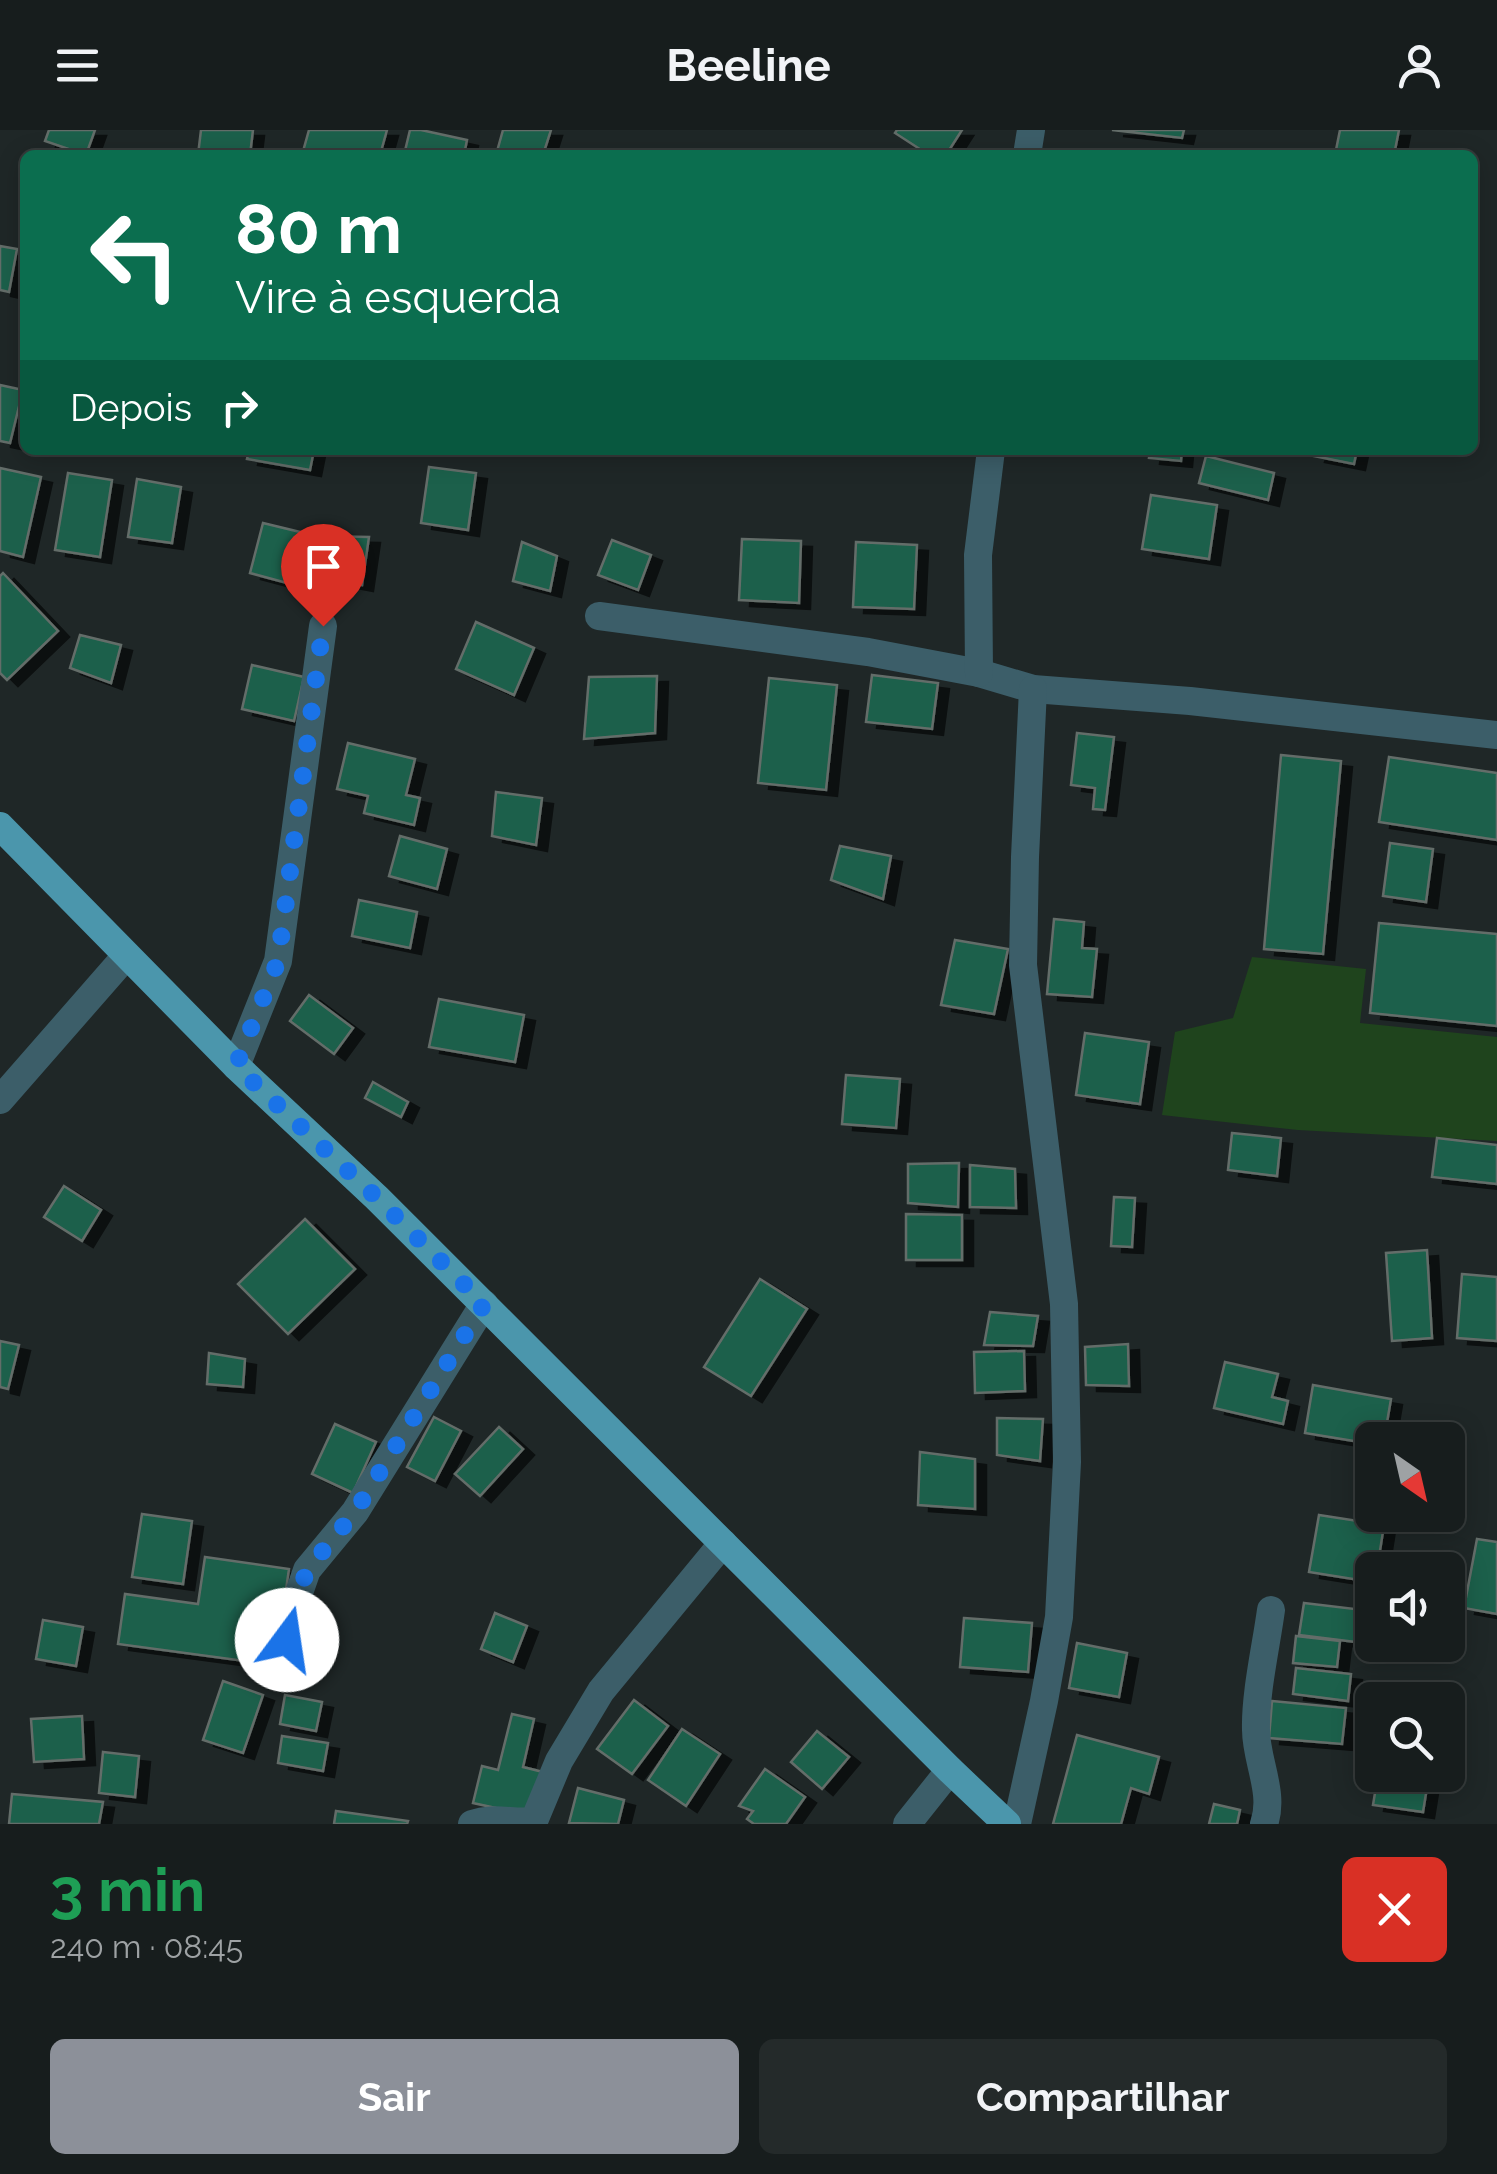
<!DOCTYPE html>
<html lang="pt">
<meta charset="utf-8">
<style>
body{margin:0;font-family:Raleway,sans-serif;background:#242a2a;color:#f1f3f6;height:100vh;display:flex;flex-direction:column;font-size:38px;white-space:nowrap}
*{box-sizing:border-box;margin:0}
p{font-size:32px;color:#9ea2a4}
.icon{flex:none;width:55px;height:55px;fill:none;stroke:currentColor;stroke-width:2;stroke-linecap:round;stroke-linejoin:round}
.map{position:relative;height:1694px;overflow:hidden}
.drawer{display:flex;flex-direction:column;background:#171d1d;flex:1}
.drawer>*{flex:none}
.top-card{position:absolute;left:20px;top:20px;width:1458px;height:305px;border-radius:15px;box-shadow:0 5px 25px #0003,0 0 0 2px #363b3b;background:#0b6e4f;color:#fff;overflow:hidden}
.needle{width:65px;rotate:146deg}
.tools{position:absolute;left:1355px;top:1292px;display:grid;gap:20px}
.tools a{display:grid;place-items:center;width:110px;height:110px;border-radius:15px;background:#171d1d;box-shadow:0 5px 25px #0003,0 0 0 2px #363b3b;font-size:50px}
.pin{position:absolute;display:grid;place-items:center;width:85px;height:85px;color:#fff;margin:-102px -42px;border-radius:50% 50% 50% 0;rotate:-45deg;box-shadow:0 0 10px #0007}
.pin .icon{rotate:45deg}
.me{position:absolute;width:110px;margin:-55px;rotate:14deg;stroke-linejoin:round;filter:drop-shadow(0 0 8px #0008)}
.turn{display:flex;align-items:center;gap:35px;height:210px;padding:0 50px;font-size:45px}
.turn .icon{width:130px;height:130px;stroke-width:2.5}
.turn b{display:block;font-size:70px;line-height:85px}
.then{display:flex;align-items:center;height:95px;padding:0 50px;background:#0003;gap:20px;font-size:38px}
.round{display:grid;place-items:center;flex:none;width:105px;height:105px;border-radius:15px;background:#242a2a}
.summary{display:flex;align-items:center;justify-content:space-between;height:170px;padding:0 50px}
h1{font-size:60px;font-weight:700;line-height:75px;color:#1e9e55}
.button{display:flex;gap:20px;margin-top:auto;padding:20px 50px}
.button a{flex:1;height:115px;border-radius:15px;background:#8c9099;color:#fff;font-size:40px;font-weight:700;line-height:115px;text-align:center}
.button a+a{background:#242a2a;color:#f1f3f6}
header{display:flex;justify-content:space-between;align-items:center;height:130px;padding:0 50px;background:#171d1d;font-size:45px;font-weight:700}
.map>svg:first-child{display:block}
</style>
<header><svg class="icon" aria-label="menu" viewBox="0 0 24 24"><path d="M4 6h16M4 12h16M4 18h16"/></svg>Beeline<svg class="icon" aria-label="person" viewBox="0 0 24 24"><circle cx="12" cy="8" r="4"/><path d="M4 21q1-7 8-7t8 7"/></svg></header>
<div class="map">
<svg width="1497" height="1694" viewBox="0 0 1497 1694">
<defs>
<filter id="shadow"><feDropShadow dx="11" dy="6" stdDeviation="0" flood-color="#0009"/></filter>
</defs>
<rect width="100%" height="100%" fill="#1f2727"/>
<polygon fill="#1f441d" points="1252,827 1366,839 1360,893 1497,907 1497,1011 1298,1000 1162,985 1175,902 1233,888"/>
<g fill="#1b604b" stroke="#646d69" stroke-width="2.5" filter="url(#shadow)">
<polygon points="49,0 95,0 86,25 45,11"/>
<polygon points="201,0 253,0 250,25 198,25"/>
<polygon points="309,0 387,0 380,25 302,25"/>
<polygon points="410,0 421,0 467,10 464,25 404,25"/>
<polygon points="503,0 551,0 543,25 496,25"/>
<polygon points="897,0 962,0 946,25 929,25 895,3"/>
<polygon points="1112,0 1184,0 1182,8"/>
<polygon points="1340,0 1399,0 1394,25 1335,25"/>
<polygon points="0,116 17,119 9,162 0,160"/>
<polygon points="0,255 23,260 10,313 0,311"/>
<polygon points="249,320 314,320 310,340 247,329"/>
<polygon points="1150,320 1182,320 1181,331 1149,328"/>
<polygon points="1316,320 1357,320 1354,334 1314,326"/>
<polygon points="1206,326 1274,343 1268,370 1199,353"/>
<polygon points="429,337 476,343 468,400 421,393"/>
<polygon points="0,338 41,347 23,427 0,421"/>
<polygon points="68,343 112,350 100,427 55,420"/>
<polygon points="137,349 181,357 172,413 128,407"/>
<polygon points="1151,365 1217,375 1209,429 1142,419"/>
<polygon points="263,393 300,402 287,453 250,443"/>
<polygon points="316,406 369,407 362,455 315,446"/>
<polygon points="742,409 801,411 799,473 739,470"/>
<polygon points="612,410 651,425 638,460 598,445"/>
<polygon points="522,412 557,426 550,461 513,451"/>
<polygon points="856,412 917,415 914,479 853,477"/>
<polygon points="3,443 58,501 7,550 0,543 0,446"/>
<polygon points="476,492 534,518 514,565 456,539"/>
<polygon points="80,505 121,515 111,553 70,538"/>
<polygon points="252,535 304,547 294,591 242,579"/>
<polygon points="872,545 938,553 932,599 866,592"/>
<polygon points="657,546 655,603 584,609 589,547"/>
<polygon points="769,548 837,555 826,660 758,653"/>
<polygon points="1077,603 1114,607 1105,680 1093,679 1095,658 1071,655"/>
<polygon points="348,613 415,629 406,665 420,668 414,695 364,683 368,666 337,659"/>
<polygon points="1281,625 1341,631 1323,824 1264,819"/>
<polygon points="1389,627 1497,643 1497,710 1379,692"/>
<polygon points="496,662 542,668 536,715 492,706"/>
<polygon points="400,706 447,719 437,759 389,746"/>
<polygon points="1390,713 1433,719 1426,772 1383,766"/>
<polygon points="840,716 891,726 883,769 831,750"/>
<polygon points="359,770 417,782 410,818 352,806"/>
<polygon points="1054,789 1084,792 1082,818 1097,819 1092,867 1047,864"/>
<polygon points="1379,793 1497,804 1497,896 1370,883"/>
<polygon points="955,810 1008,819 994,884 941,875"/>
<polygon points="309,865 353,898 334,924 290,891"/>
<polygon points="439,869 524,885 515,932 429,917"/>
<polygon points="1085,903 1149,912 1140,974 1076,965"/>
<polygon points="846,945 900,949 896,998 842,994"/>
<polygon points="373,952 408,972 401,987 365,968"/>
<polygon points="1232,1003 1281,1008 1277,1046 1228,1040"/>
<polygon points="1437,1008 1497,1015 1497,1054 1432,1047"/>
<polygon points="959,1033 958,1077 908,1073 908,1034"/>
<polygon points="970,1035 1015,1039 1016,1078 970,1077"/>
<polygon points="64,1056 101,1080 82,1111 44,1087"/>
<polygon points="1114,1067 1135,1068 1132,1117 1111,1116"/>
<polygon points="906,1084 962,1085 962,1130 906,1130"/>
<polygon points="305,1089 355,1139 288,1204 238,1154"/>
<polygon points="1427,1120 1432,1208 1392,1211 1386,1123"/>
<polygon points="1462,1144 1497,1147 1497,1211 1457,1208"/>
<polygon points="760,1149 807,1179 751,1266 704,1237"/>
<polygon points="990,1182 1038,1186 1033,1216 984,1215"/>
<polygon points="0,1211 19,1215 8,1259 0,1257"/>
<polygon points="1128,1214 1129,1256 1086,1255 1085,1217"/>
<polygon points="1024,1221 1025,1261 975,1263 974,1222"/>
<polygon points="209,1223 245,1229 243,1257 207,1254"/>
<polygon points="1225,1232 1278,1244 1272,1267 1288,1271 1283,1294 1214,1278"/>
<polygon points="1313,1255 1391,1269 1384,1310 1372,1310 1372,1314 1305,1303"/>
<polygon points="434,1287 461,1301 435,1351 407,1337"/>
<polygon points="997,1288 1043,1289 1040,1331 997,1325"/>
<polygon points="335,1294 376,1312 353,1363 312,1344"/>
<polygon points="499,1297 523,1319 480,1366 455,1344"/>
<polygon points="920,1322 975,1329 975,1379 918,1375"/>
<polygon points="142,1384 192,1391 183,1454 132,1447"/>
<polygon points="1319,1385 1384,1395 1377,1440 1372,1440 1372,1452 1309,1442"/>
<polygon points="1477,1409 1497,1412 1497,1484 1464,1478"/>
<polygon points="205,1427 289,1439 275,1535 118,1514 125,1464 198,1474"/>
<polygon points="1304,1473 1372,1481 1372,1514 1299,1505"/>
<polygon points="495,1483 527,1496 513,1532 481,1519"/>
<polygon points="964,1488 1032,1493 1028,1542 960,1537"/>
<polygon points="43,1490 83,1497 76,1536 36,1529"/>
<polygon points="1296,1506 1340,1511 1337,1537 1293,1533"/>
<polygon points="1077,1513 1127,1523 1119,1567 1069,1558"/>
<polygon points="1296,1538 1351,1544 1348,1571 1293,1564"/>
<polygon points="223,1551 263,1565 243,1623 203,1610"/>
<polygon points="285,1565 322,1572 316,1601 280,1594"/>
<polygon points="634,1570 668,1596 632,1644 597,1619"/>
<polygon points="1272,1571 1346,1578 1342,1614 1269,1608"/>
<polygon points="512,1584 534,1589 523,1637 543,1642 532,1686 473,1673 482,1636 498,1640"/>
<polygon points="82,1586 84,1629 34,1632 31,1589"/>
<polygon points="682,1599 720,1624 686,1676 648,1650"/>
<polygon points="817,1601 849,1627 822,1659 791,1632"/>
<polygon points="1077,1605 1159,1627 1149,1664 1131,1658 1121,1694 1053,1694"/>
<polygon points="282,1606 328,1613 323,1641 278,1633"/>
<polygon points="103,1622 139,1626 135,1667 99,1663"/>
<polygon points="765,1639 805,1667 786,1694 754,1694 747,1689 753,1681 739,1676"/>
<polygon points="1378,1645 1429,1645 1423,1682 1373,1675"/>
<polygon points="578,1658 624,1670 618,1694 569,1693"/>
<polygon points="12,1664 103,1672 99,1694 9,1694"/>
<polygon points="1214,1674 1240,1680 1237,1694 1209,1694"/>
<polygon points="336,1681 408,1691 407,1694 334,1694"/>
</g>
<g fill="none" stroke-linecap="round" stroke-linejoin="round">
<g stroke="#3c5e69" stroke-width="28">
<polyline points="1027,25 1031,0"/>
<polyline points="599,486 868,522 979,543 1033,559 1190,571 1497,605"/>
<polyline points="979,543 978,425 991,320"/>
<polyline points="236,936 278,831 323,496"/>
<polyline points="0,970 126,826"/>
<polyline points="281,1539 293,1480 307,1440 355,1382 484,1174"/>
<path d="M472,1694C495,1686 514,1694 534,1691L559,1631L601,1561L723,1413"/>
<polyline points="907,1694 950,1640"/>
<polyline points="1017,1694 1044,1571 1059,1487 1067,1332 1064,1174 1023,835 1025,727 1033,559"/>
<path d="M1264,1694C1275,1663 1256,1631 1256,1600C1255,1564 1266,1517 1271,1480"/>
</g>
<polyline stroke="#4b96ac" stroke-width="28" points="0,696 236,936 377,1068 950,1640 1007,1694"/>
</g>
<g fill="none" stroke-linecap="round" stroke-linejoin="round">
<polyline stroke="#1a73e8" stroke-width="18" stroke-dasharray="0 32.4" points="287,1510 293,1480 307,1440 355,1382 484,1174 377,1068 236,936 278,831 323,496"/>
</g>
</svg>
<div class="tools">
<a><svg class="needle" viewBox="-14 -14 28 28"><path d="M0-13l5 13h-10z" fill="#e53935"/><path d="M0 13l5-13h-10z" fill="#9ea2a4"/></svg></a>
<a><svg class="icon" aria-label="sound" viewBox="0 0 24 24"><path d="M4 9h4l5-4v14l-5-4H4zM17 9q2 3 0 6"/></svg></a>
<a><svg class="icon" aria-label="search" viewBox="0 0 24 24"><circle cx="10" cy="10" r="6"/><path d="M15 15l6 6"/></svg></a>
</div>
<div class="pin" style="left:323px;top:496px;background:#d93025"><svg class="icon" aria-label="arrive" viewBox="0 0 24 24"><path d="M6 21V4h12l-3 4 3 4H6"/></svg></div>
<svg class="me" style="left:287px;top:1510px" viewBox="-20 -20 40 40"><circle r="19" fill="#fff"/><path d="M0-13L10 11 0 6-10 11z" fill="#1a73e8"/></svg>
<div class="top-card">
<div class="turn"><svg class="icon" aria-label="left" viewBox="0 0 24 24"><path d="M17 20v-9H6M10 6l-5 5 5 5"/></svg><div><b>80 m</b>Vire à esquerda</div></div>
<div class="then">Depois<svg class="icon" aria-label="right" viewBox="0 0 24 24"><path d="M7 20v-9h11M14 6l5 5-5 5"/></svg></div>
</div>
</div>
<section class="drawer">
<div class="summary"><div><h1>3 min</h1><p>240 m · 08:45</p></div><a class="round" style="background:#d93025;color:#fff"><svg class="icon" aria-label="close" viewBox="0 0 24 24"><path d="M6 6l12 12M18 6L6 18"/></svg></a></div>
<div class="button"><a>Sair</a><a>Compartilhar</a></div>
</section>
